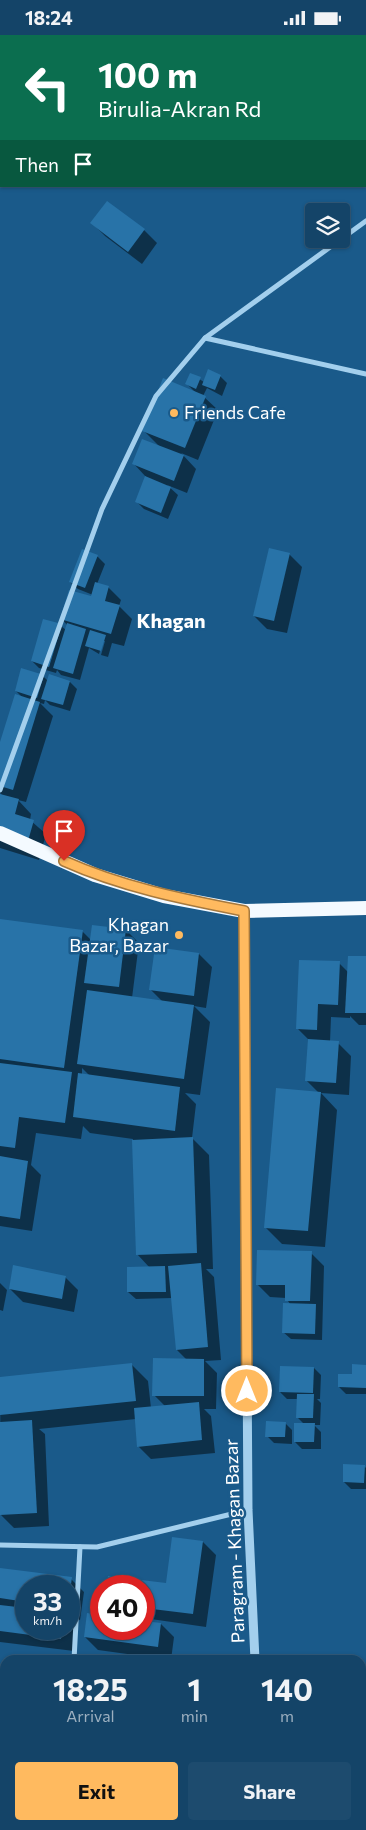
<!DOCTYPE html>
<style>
body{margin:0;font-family:Commissioner,sans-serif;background:#1d4b6e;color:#f1f3f6;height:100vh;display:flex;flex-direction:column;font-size:19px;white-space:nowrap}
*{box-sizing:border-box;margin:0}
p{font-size:16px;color:#9db0c0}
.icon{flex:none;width:28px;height:28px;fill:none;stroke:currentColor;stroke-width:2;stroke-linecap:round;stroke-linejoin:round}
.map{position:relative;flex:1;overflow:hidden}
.sheet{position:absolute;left:0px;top:1620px;width:366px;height:175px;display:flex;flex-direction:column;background:#144468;border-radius:15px 15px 0 0;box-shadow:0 1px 4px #0004,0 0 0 1px #335c7c}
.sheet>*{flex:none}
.top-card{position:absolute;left:0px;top:0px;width:366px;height:152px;box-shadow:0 1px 4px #0004,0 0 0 1px #335c7c;background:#0b6e4f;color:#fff;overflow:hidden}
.fabs{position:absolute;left:305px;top:168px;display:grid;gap:10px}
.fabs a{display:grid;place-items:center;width:45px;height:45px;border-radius:5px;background:#144468;box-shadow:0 1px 4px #0004,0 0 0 1px #335c7c;font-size:25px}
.speed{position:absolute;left:15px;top:1540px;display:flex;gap:10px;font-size:25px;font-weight:700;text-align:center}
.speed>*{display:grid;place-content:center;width:65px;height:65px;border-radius:50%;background:#144468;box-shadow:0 1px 4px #0004,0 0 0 1px #335c7c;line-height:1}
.speed small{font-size:12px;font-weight:400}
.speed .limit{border:8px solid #d22;background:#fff;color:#111}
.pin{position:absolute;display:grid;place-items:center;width:42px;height:42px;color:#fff;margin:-51px -21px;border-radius:50% 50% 50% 0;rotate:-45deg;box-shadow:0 0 5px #0007}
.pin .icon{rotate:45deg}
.me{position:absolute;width:55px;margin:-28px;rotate:0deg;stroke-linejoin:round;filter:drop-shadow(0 0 4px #0008)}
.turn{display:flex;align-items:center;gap:18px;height:105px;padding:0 15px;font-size:22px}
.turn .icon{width:65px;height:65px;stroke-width:2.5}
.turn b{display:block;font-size:35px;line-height:42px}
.then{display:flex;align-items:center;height:48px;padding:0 15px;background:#0003;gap:10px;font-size:19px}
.eta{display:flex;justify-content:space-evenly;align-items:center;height:85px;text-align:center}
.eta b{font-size:30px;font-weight:700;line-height:35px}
.action{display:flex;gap:10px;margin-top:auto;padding:10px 15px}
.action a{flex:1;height:58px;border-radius:5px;background:#ffba5f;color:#111;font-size:20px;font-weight:700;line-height:58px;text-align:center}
.action a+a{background:#1d4b6e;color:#f1f3f6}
.status{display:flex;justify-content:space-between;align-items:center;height:35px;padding:0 25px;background:#144468;direction:ltr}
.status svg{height:14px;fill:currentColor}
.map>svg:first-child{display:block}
</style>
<div class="status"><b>18:24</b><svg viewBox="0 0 49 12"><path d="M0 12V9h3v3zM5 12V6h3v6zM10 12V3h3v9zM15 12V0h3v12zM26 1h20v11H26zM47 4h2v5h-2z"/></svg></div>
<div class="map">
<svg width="366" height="1795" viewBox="0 0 366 1795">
<rect width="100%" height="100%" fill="#1a5a8a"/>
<g fill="#0007" fill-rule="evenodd">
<polygon points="189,0 321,0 322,1 193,1"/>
<polygon points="107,167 144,195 157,208 142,229 105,201 92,188"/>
<polygon points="191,339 204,347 220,341 227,348 222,361 207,353 203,361 218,375 198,425 181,418 196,434 187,458 167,450 178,460 168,484 144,474 137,467 146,442 134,429 160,412 143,395 196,358 187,349"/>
<polygon points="83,516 98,522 105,529 97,549 108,552 121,565 119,571 132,584 124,611 112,608 108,622 101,620 105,606 103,606 99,619 89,613 80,645 61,640 57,635 56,638 39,633 32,626 61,591 66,595 67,590 62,584 92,563 93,560 78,554 70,547"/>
<polygon points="289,519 302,532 287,598 267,594 254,581"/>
<polygon points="43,641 48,646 70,647 77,654 70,676 50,670 45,665 44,669 40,668 53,681 26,767 18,765 31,779 30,785 46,799 39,825 0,813 0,760 3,761 0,758 0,711 23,663 16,656"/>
<path d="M0,885L82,896L91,905L126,895L139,908L132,963L163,967L150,954L199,919L212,932L206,973L194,971L210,987L200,1060L185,1058L196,1069L192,1103L209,1120L213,1234H206L214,1242L221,1325L205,1326L217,1338L216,1374H204L211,1381L215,1418L151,1424L138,1411L136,1384L39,1394L45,1399L49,1491L14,1493L1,1480L0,1343L131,1329L148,1346L151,1373L165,1371L154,1360L187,1325L177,1315L172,1263L136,1264L128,1257L150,1233L137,1219L133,1104L90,1098L83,1091L81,1104L36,1098L31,1130L41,1140L32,1196L0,1191ZM82,1033L90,1041L82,1040Z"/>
<polygon points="366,923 366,990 359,990 350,981 350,983 331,982 330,1007 338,1008 351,1021 349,1060 321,1058 337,1075 325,1212 282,1209 265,1192 319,1058 306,1045 309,1005 298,994 339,928 348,937"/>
<polygon points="311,1218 324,1231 322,1305 291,1304 283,1297 290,1269 286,1263 270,1262 257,1249"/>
<polygon points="65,1242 78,1255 74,1277 23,1267 10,1254"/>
<polygon points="0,1248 7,1255 3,1276 0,1275"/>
<polygon points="366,1331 366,1359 346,1359 339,1352"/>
<polygon points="314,1333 321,1340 320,1364 317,1364 321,1368 320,1390 314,1390 321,1397 321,1414 302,1414 295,1407 305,1390 297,1382 298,1364 287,1364 280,1357"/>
<polygon points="285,1388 292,1395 292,1409 274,1408 267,1401"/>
<polygon points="364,1431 366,1433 366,1454 351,1454 344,1447"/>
<polygon points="203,1507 216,1520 206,1592 144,1583 144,1551 108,1551 110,1542 167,1549"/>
<polygon points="0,1534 71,1544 84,1557 80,1585 69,1583 69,1551 26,1551 26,1594 69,1594 69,1585 76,1593 74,1616 0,1607"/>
<polygon points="88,1579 101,1581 101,1594 144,1594 144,1587 161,1589 174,1602 171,1625 98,1615 85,1602"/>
<polygon points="0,1660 5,1660 5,1731 1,1731 5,1735 3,1785 0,1785"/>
<polygon points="28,1790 147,1790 147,1795 33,1795"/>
</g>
<g fill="#2873a8">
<polygon points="107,166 145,194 128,217 90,188"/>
<polygon points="208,334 221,340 215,355 202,350"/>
<polygon points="190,338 201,342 196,354 185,349"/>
<polygon points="163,343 206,361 185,413 142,396"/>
<polygon points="142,404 184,420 174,446 132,429"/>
<polygon points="145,441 171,452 161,478 135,467"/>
<polygon points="269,513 290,518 274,586 253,581"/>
<polygon points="82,514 98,520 85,553 69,547"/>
<polygon points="95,547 109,551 105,566 120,570 111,599 60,584 69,555 91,561"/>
<polygon points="43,584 62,589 49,632 31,626"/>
<polygon points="67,588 86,594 73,639 53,633"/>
<polygon points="90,595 106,600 101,616 85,611"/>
<polygon points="21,633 44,640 37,663 15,656"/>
<polygon points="49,639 70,646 63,670 41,664"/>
<polygon points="15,659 40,667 13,755 0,751 0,707"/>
<polygon points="0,759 19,764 15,779 34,785 26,813 0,805"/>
<polygon points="0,884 83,895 64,1033 0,1024"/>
<polygon points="92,890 126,894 119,952 84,948"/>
<polygon points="155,912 199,918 194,961 149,955"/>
<polygon points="348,921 366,921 366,978 345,978"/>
<polygon points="299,925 340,926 338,970 318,969 317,995 296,994"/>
<polygon points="87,955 194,970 184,1044 77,1029"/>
<polygon points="308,1004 339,1006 336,1048 305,1046"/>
<polygon points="0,1028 72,1037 65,1088 19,1082 15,1113 0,1111"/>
<polygon points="78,1038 180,1052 175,1096 73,1082"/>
<polygon points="276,1053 321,1057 308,1196 264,1193"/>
<polygon points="193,1102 197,1218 136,1220 132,1105"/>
<polygon points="0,1121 28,1126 20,1184 0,1181"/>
<polygon points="257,1215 312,1216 310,1266 285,1266 285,1250 256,1250"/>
<polygon points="201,1228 208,1312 176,1315 168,1231"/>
<polygon points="13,1230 66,1241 62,1264 9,1254"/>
<polygon points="165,1231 166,1257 127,1257 127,1232"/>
<polygon points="283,1268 316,1269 315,1299 282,1298"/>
<polygon points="153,1323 204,1324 204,1361 152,1361"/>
<polygon points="132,1328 136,1366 0,1380 0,1342"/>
<polygon points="352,1329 366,1330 366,1353 338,1352 338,1339 352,1339"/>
<polygon points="280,1331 314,1332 313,1358 279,1357"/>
<polygon points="297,1359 314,1359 313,1383 296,1383"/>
<polygon points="199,1367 202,1405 137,1412 134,1373"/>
<polygon points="32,1385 37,1478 0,1480 0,1387"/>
<polygon points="266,1386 286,1387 285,1402 265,1402"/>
<polygon points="294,1388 315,1388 314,1407 294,1407"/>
<polygon points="343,1429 365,1430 364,1448 343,1447"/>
<polygon points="172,1502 203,1506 193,1579 144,1573 144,1551 107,1551 108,1541 166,1548"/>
<polygon points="0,1533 72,1542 70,1557 69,1551 26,1551 26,1567 0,1563"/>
<polygon points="0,1570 26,1573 26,1594 62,1594 61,1604 0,1596"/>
<polygon points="87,1578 101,1580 101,1594 144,1594 144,1586 161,1588 158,1612 84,1602"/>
<polygon points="0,1658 5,1659 5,1694 0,1694"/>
<polygon points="58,1790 133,1790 133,1795"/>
</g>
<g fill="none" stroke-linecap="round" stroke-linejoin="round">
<g stroke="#a3cfed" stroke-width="5">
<polyline points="97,0 102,1"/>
<polyline points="39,1 39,0"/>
<polyline points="339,1 339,0"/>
<polyline points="365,86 366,87"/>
<polyline points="0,128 1,124"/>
<polyline points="205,303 366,339"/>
<polyline points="0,755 102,474 156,361 205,303 366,186"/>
<polyline points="0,1510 97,1512 248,1475"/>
<polyline points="74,1625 80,1512"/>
<polyline points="17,1795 17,1790"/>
</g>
<g stroke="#a3cfed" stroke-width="9">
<polyline points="244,876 248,1475 255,1625"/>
<polyline points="263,1790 264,1795"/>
</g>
<polyline stroke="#f4faff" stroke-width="14" points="0,798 95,840 164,861 244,876 366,873"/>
</g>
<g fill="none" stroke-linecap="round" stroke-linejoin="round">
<g stroke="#a6793e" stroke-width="12">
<path id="route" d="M64,826C122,852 182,864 244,876L247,1356"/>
</g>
<use href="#route" stroke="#ffba5f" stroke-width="9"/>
</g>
<g fill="#ffba5f" stroke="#1a5a8a" stroke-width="2">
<circle cx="174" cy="378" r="5"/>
<circle cx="179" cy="900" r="5"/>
</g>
<g text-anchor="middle" stroke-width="5" stroke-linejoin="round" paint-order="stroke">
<g font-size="18" fill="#fff" stroke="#1a5a8a" text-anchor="start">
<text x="184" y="384">Friends Cafe</text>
<text x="169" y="896" text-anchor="end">Khagan<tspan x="169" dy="21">Bazar, Bazar</tspan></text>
</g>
<g font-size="18" fill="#fff" stroke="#1a5a8a">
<text transform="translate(235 1506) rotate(-92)" y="6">Paragram - Khagan Bazar</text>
</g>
<g font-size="20" font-weight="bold" fill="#fff" stroke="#1a5a8a">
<text x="171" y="593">Khagan</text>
</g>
</g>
</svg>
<div class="fabs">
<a><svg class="icon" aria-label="layers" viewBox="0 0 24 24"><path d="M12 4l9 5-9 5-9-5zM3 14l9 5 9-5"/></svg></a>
</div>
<div class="speed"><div>33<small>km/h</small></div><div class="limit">40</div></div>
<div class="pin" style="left:64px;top:826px;background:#d93025"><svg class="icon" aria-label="arrive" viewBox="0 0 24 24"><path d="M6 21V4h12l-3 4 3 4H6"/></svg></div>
<svg class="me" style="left:247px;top:1356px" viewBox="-20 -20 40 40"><circle r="17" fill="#ffba5f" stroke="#fff" stroke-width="3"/><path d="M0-11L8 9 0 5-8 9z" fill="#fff"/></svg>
<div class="top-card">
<div class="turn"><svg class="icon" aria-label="left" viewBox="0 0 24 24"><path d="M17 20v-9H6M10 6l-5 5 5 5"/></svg><div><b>100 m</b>Birulia-Akran Rd</div></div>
<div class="then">Then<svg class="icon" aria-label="arrive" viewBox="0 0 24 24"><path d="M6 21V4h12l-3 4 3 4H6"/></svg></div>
</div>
<section class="sheet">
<div class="eta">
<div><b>18:25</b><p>Arrival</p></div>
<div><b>1</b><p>min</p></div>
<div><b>140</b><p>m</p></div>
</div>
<div class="action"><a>Exit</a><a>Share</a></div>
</section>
</div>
